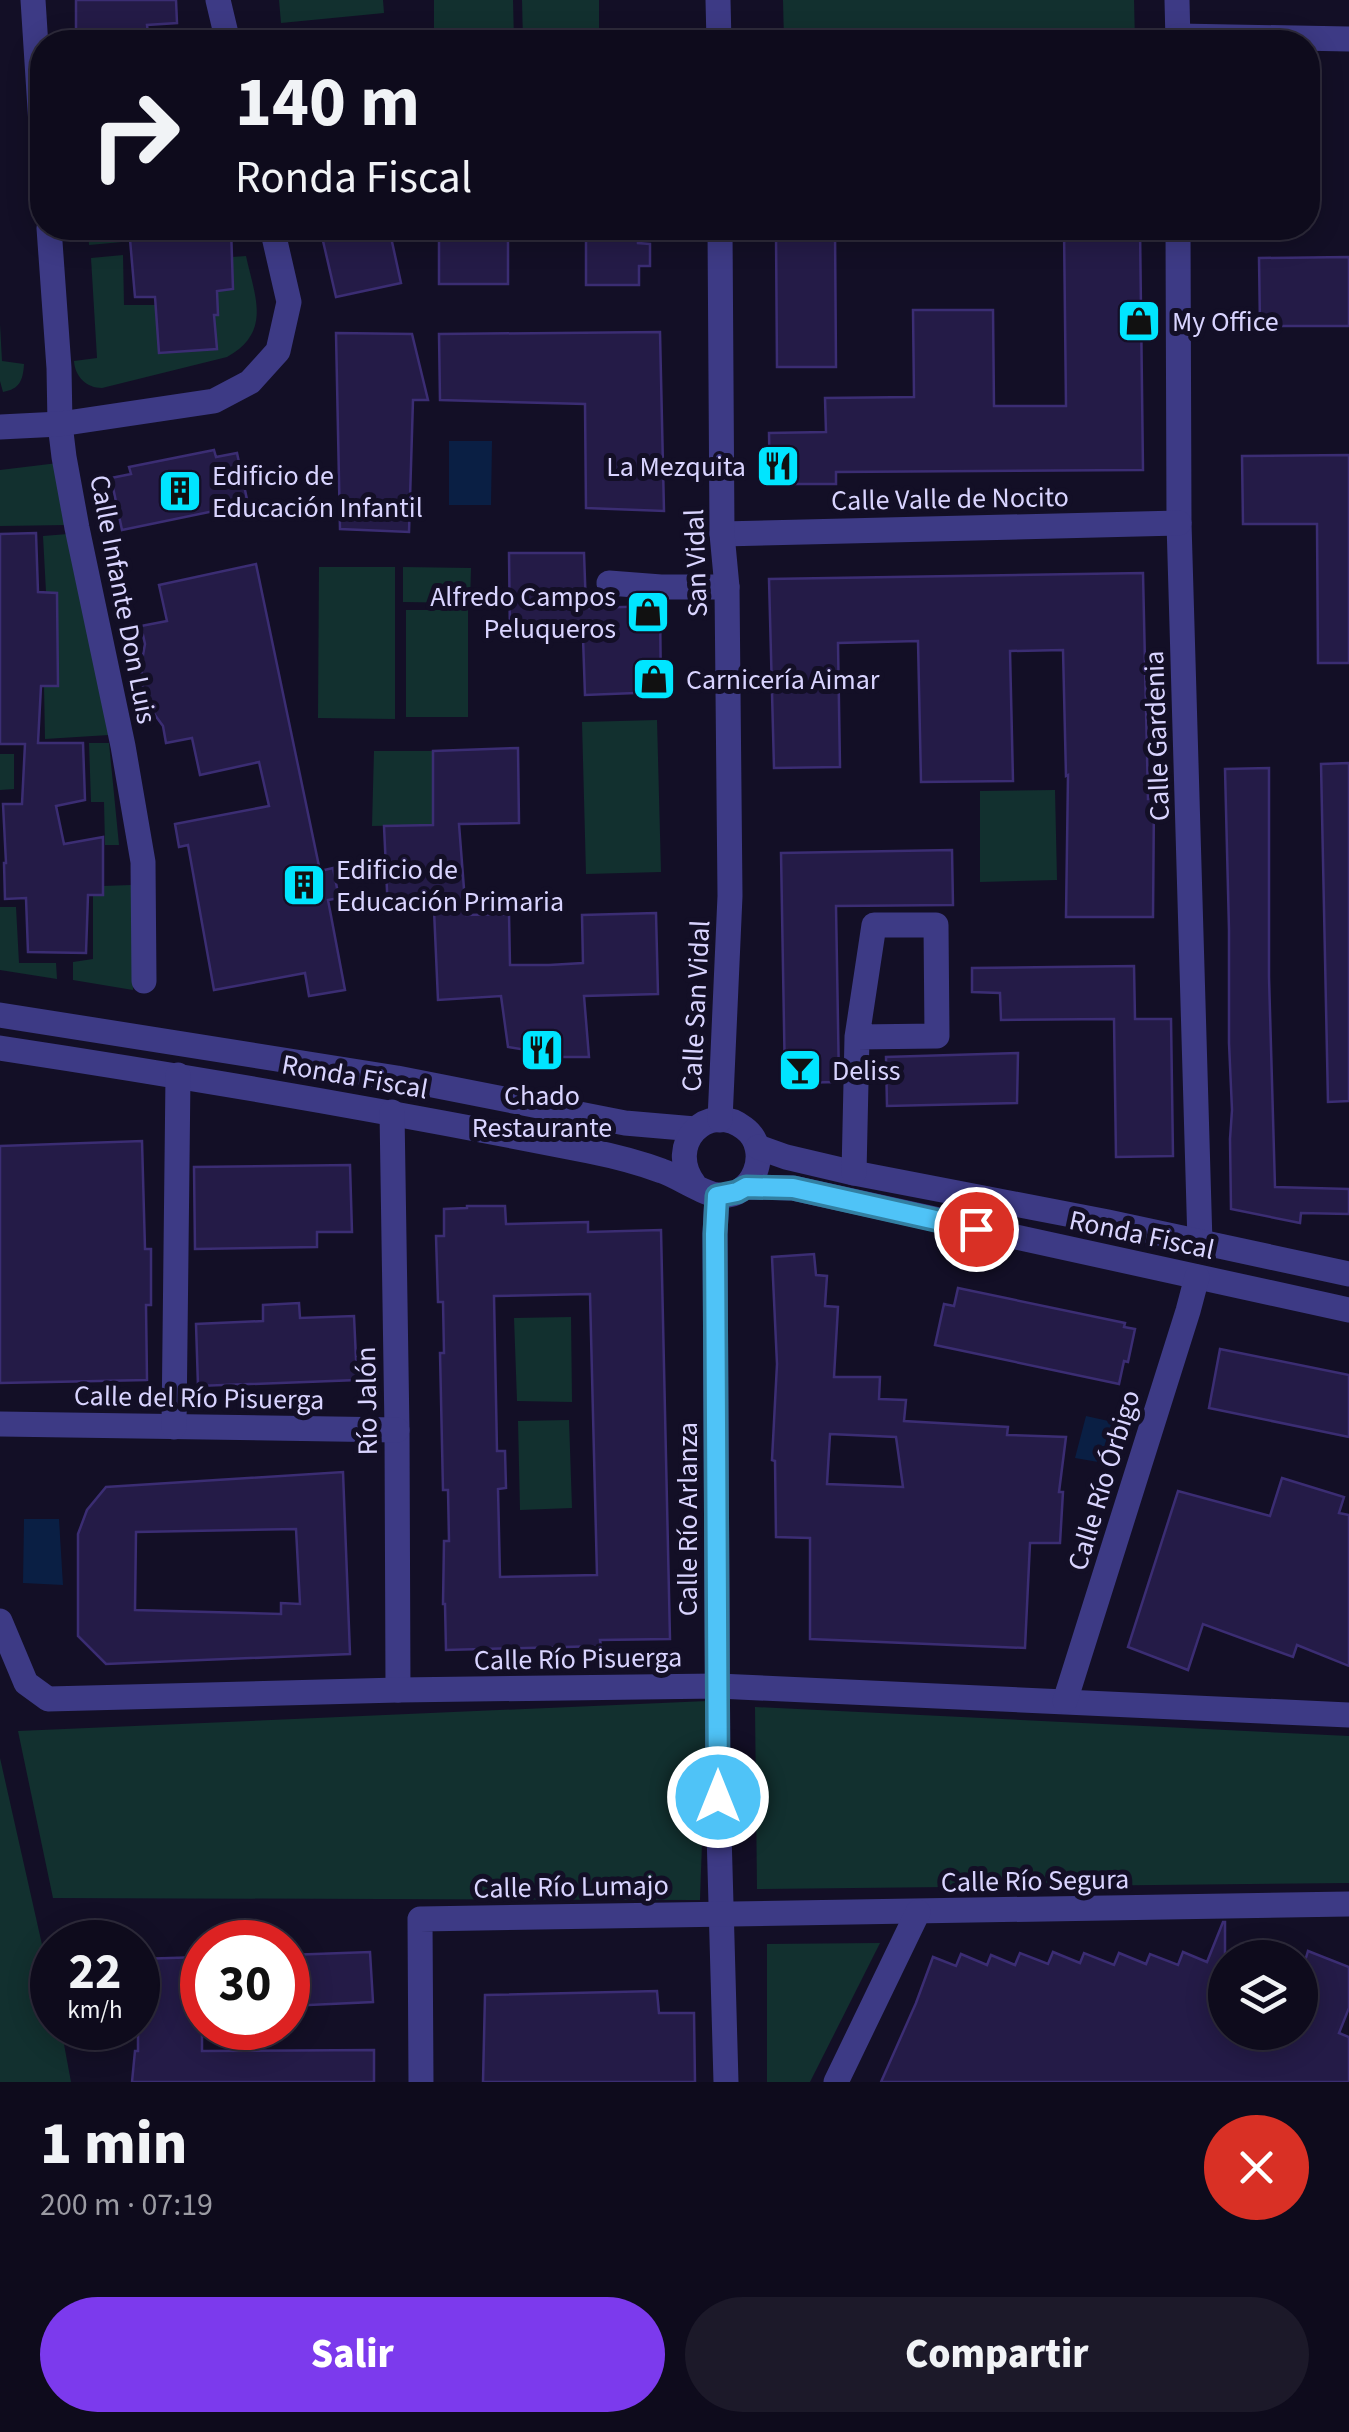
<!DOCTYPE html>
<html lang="es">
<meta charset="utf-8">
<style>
body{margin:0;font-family:"Source Sans 3",sans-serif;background:#1c1929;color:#f1f3f6;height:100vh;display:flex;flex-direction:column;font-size:38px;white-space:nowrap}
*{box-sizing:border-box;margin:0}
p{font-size:32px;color:#9b9ba3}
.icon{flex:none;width:55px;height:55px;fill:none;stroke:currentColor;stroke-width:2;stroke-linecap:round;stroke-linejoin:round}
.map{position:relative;height:2082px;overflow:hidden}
.panel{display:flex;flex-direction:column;background:#0e0b1c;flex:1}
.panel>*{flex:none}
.hud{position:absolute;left:30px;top:30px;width:1290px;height:210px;border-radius:40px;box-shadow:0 5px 25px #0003,0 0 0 2px #2e2b3b;background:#0e0b1c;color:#f1f3f6;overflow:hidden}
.fabs{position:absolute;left:1208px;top:1940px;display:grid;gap:20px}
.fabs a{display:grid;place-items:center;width:110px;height:110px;border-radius:50%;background:#0e0b1c;box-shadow:0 5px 25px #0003,0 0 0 2px #2e2b3b;font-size:50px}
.speed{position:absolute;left:30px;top:1920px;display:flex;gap:20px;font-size:50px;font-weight:700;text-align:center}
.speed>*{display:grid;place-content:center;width:130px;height:130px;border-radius:50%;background:#0e0b1c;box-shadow:0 5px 25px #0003,0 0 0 2px #2e2b3b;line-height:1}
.speed small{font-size:25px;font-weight:400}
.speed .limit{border:15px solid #d22;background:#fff;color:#111}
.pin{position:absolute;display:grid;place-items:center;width:85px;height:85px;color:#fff;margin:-42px;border:5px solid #fff;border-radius:50%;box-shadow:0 2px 10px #0007}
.me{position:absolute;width:110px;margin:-55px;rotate:0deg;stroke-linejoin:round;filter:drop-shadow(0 0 8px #0008)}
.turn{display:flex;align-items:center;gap:35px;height:210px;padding:0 40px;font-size:45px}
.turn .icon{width:130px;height:130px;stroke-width:2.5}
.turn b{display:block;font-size:70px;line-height:85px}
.round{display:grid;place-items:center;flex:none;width:105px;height:105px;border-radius:52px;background:#1c1929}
.head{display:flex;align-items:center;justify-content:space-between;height:170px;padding:0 40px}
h1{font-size:60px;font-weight:800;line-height:75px}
.button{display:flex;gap:20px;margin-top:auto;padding:20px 40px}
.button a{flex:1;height:115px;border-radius:60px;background:#7c3aed;color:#fff;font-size:40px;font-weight:800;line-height:115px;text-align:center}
.button a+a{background:#1c1929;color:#f1f3f6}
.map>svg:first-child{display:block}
</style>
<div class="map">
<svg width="1349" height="2082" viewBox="0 0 1349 2082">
<rect width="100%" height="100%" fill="#130f26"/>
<g fill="#12302f">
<polygon points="279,0 383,0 384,13 281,23"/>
<polygon points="434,0 513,0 514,42 434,42"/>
<polygon points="522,0 599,0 599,42 523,42"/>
<polygon points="783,0 1134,0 1135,42 784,42"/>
<polygon points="88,228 121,228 122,242 89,245"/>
<path d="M123,255L124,305H155L159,353L217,349L214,315H218L217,291L233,289L232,257L246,256C255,297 272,332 227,357L102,388C87,388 75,377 74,361L97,358L91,258Z"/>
<path d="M0,324L2,361L24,364C23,380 20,389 3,392L0,381Z"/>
<polygon points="58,463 67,525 0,526 0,470"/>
<polygon points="68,534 109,735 45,739 44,686 58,685 57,593 46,592 43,536"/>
<polygon points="319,567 395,567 395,719 318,718"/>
<polygon points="403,567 471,568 470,603 403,602"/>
<rect x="406" y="610" width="62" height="107"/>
<polygon points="657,720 661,872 586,874 582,722"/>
<polygon points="89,743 109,743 119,845 105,845 104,802 91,802"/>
<polygon points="374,751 433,751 433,825 372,826"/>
<polygon points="0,754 14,754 14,789 0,790"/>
<polygon points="1055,790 1057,880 980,882 980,791"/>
<polygon points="131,885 133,990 73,980 73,962 93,959 93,895 103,895 103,886"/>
<polygon points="0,907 16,907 19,963 56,963 57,979 0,970"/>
<polygon points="571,1317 572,1402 517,1401 514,1318"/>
<polygon points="569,1420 572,1508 520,1510 518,1421"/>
<polygon points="707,1701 700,1900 53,1898 18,1731"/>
<polygon points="755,1707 1349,1736 1349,1883 757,1889"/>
<polygon points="0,1758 52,1989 52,2028 61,2028 71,2082 0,2082"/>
<polygon points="880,1943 810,2082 767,2082 767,1944"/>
</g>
<g fill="#0a1f44">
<polygon points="449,441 492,441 491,505 449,505"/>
<polygon points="1086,1416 1113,1422 1104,1463 1075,1458"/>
<polygon points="24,1519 59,1519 63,1585 23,1583"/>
</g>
<g fill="#241b47" stroke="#3b2d73" stroke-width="2.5" fill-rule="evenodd">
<polygon points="76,0 176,0 177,23 147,25 149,42 93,42 92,30 76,31"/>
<polygon points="129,228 231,228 233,289 217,291 218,315 214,315 217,349 159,353 155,297 135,297"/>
<polygon points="320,228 389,228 401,283 336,297"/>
<rect x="439" y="228" width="69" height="56"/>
<polygon points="586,228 638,228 638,243 650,244 650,266 639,266 639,285 586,285"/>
<polygon points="796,228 835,228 836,367 777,367 776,233 796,233"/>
<polygon points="1064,228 1140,228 1143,470 836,472 836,484 770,484 769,433 826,432 825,398 914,397 913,310 993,310 994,406 1066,406"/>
<polygon points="1349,257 1349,326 1260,326 1259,258"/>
<polygon points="660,332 664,511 586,508 585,404 440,400 439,334"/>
<polygon points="336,333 412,334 428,400 413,400 409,532 340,529"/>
<polygon points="214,450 216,457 237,453 248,504 122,530 111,478 131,474 129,467"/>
<polygon points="1349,455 1349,663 1318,663 1317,524 1243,524 1242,456"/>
<polygon points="36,533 38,592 57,593 58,686 41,686 38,743 83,743 85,800 56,806 64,844 103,837 103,895 88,895 86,953 28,952 26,898 5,899 4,863 6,863 3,804 22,804 25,744 0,744 0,534"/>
<polygon points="509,553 584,553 586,608 660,606 661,692 585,695 583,638 510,638"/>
<polygon points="256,564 320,871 333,868 339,898 328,900 345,990 309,996 305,973 214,990 188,845 179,847 175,824 269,806 259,762 200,775 192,738 166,743 163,726 152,711 143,687 141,666 145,644 141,626 167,621 159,585"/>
<polygon points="1143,573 1148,799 1154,799 1153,917 1066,917 1068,775 1066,776 1063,650 1010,651 1013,781 921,782 918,641 838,643 840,767 774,768 769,579"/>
<polygon points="518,748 519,823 459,824 466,915 509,914 510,965 549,965 583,963 582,915 656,913 658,994 584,996 589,1057 529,1057 527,1050 508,1047 501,996 438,1000 434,910 388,912 384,826 433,825 433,751"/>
<polygon points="1349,763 1349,1101 1328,1102 1321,764"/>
<polygon points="1269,768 1269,977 1275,1187 1349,1189 1349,1214 1301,1213 1300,1223 1231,1209 1230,1139 1232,1110 1229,1043 1229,930 1225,769"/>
<polygon points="952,850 953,905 836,906 839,1082 785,1083 781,853"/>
<polygon points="1134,966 1135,1019 1171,1019 1173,1156 1116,1157 1114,1019 1001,1020 1000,993 972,992 972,968"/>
<polygon points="1018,1053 1017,1103 887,1106 886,1057"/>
<polygon points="142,1141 145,1249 151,1249 151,1305 146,1305 147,1380 0,1383 0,1146"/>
<polygon points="350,1165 352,1232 317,1232 317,1247 195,1249 194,1167"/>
<path d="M467,1206H505L506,1224L588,1222V1232L661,1230L670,1639L600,1640L601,1646L446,1650L445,1604H443L444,1541H449L448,1490H443L440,1353H444L443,1302H438L436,1236H444V1209L467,1208ZM590,1294L597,1575L500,1577L498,1489L506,1488L505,1451H497L494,1296Z"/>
<path d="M814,1254L816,1275L827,1276L825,1306L838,1307L834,1377H880L879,1399L906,1400L904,1421L1008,1427L1007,1435L1066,1437L1059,1492H1063L1060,1543H1030L1025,1648L810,1639V1538L776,1537L775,1461L772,1460L777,1364L772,1257ZM830,1434L896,1437L903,1487L827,1484Z"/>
<polygon points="958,1288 1125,1323 1124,1327 1135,1329 1128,1362 1124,1361 1119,1384 935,1345 944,1304 954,1306"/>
<polygon points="299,1303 300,1318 354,1316 357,1380 198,1386 196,1324 263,1321 263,1305"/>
<polygon points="1220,1349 1349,1375 1349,1437 1209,1408"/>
<path d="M343,1472L350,1654L106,1664L78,1636V1534L87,1510L106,1487ZM296,1529L300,1604L281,1603V1614L135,1610L136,1532Z"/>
<polygon points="1282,1478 1344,1497 1339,1513 1349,1515 1349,1666 1297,1645 1293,1657 1203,1624 1188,1670 1128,1647 1178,1491 1270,1516"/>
<polygon points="1223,1922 1225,1922 1225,2032 1243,2032 1268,2043 1272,2033 1300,2033 1300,1959 1305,1961 1308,1951 1349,1967 1349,2008 1339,2033 1349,2037 1349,2082 881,2082 916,2003 933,1957 956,1966 961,1954 987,1965 991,1955 1015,1965 1020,1953 1048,1964 1053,1952 1080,1963 1084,1953 1114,1965 1119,1953 1146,1964 1150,1954 1178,1965 1183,1952 1207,1962"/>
<polygon points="370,1952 373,2002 288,2006 288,1955"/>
<polygon points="202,1957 202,2051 374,2050 374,2082 132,2082 135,2051 138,2051 138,1959"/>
<polygon points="657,1991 659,2013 694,2013 695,2082 483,2082 485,1995"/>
</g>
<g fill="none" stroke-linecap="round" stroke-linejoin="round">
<g stroke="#3d3a85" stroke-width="25">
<polyline points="33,0 42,140"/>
<polyline points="218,0 228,42"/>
<polyline points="718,0 719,42"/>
<polyline points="1177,0 1178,42"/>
<polyline points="1178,36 1349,39"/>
<polyline points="49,228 59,368 60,424 64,457 77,528 123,746 143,862 144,981"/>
<polyline points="1178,228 1179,523 1200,1243"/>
<polyline points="0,427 60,424 214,401 250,382 278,351 289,302 272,228"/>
<polyline points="722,534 1179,523"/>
<polyline points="609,583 661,587 727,587"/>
<polyline points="0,1015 397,1078 625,1123 695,1129"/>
<path d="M0,1048C197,1078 393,1112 589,1151C614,1156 638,1162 662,1171C677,1176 704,1194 717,1195C754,1201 773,1149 744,1128C707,1100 665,1145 694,1184"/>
<polyline points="392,1112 397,1430 398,1690"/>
<polyline points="720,1120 730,896 727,587 722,534 720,228"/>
<polyline points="758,1147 786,1157 854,1173 1108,1222 1349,1274"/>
<polyline points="854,1173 857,1037 874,925 936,925 937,1036 857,1037"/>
<polyline points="745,1187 793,1188 1349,1310"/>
<polyline points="717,1195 715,1234 718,1797 726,2082"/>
<polyline points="0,1424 397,1430"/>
<polyline points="174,1427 178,1075"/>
<polyline points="0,1621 26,1683 48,1699 398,1690 718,1686 1349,1715"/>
<polyline points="1065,1701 1188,1311 1197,1277"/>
<polyline points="421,2082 420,1919 1349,1904"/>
<polyline points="836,2082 918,1912"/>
</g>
</g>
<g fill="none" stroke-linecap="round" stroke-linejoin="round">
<g stroke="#337fa1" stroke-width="25">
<polyline id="route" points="718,1797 715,1234 717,1196 737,1192 746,1187 793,1188 976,1229"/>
</g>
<use href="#route" stroke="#4fc3f7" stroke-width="18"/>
</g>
<defs>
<g id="shop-square" transform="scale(2.25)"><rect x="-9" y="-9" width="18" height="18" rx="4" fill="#00e5ff" stroke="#130f26"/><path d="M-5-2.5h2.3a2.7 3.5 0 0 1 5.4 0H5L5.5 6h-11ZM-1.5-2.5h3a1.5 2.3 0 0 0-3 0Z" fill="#111"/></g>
<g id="restaurant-square" transform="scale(2.25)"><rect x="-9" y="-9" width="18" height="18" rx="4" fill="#00e5ff" stroke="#130f26"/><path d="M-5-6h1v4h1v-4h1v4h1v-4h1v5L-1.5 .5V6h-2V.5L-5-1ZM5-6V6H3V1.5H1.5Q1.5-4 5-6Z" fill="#111"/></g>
<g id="building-square" transform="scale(2.25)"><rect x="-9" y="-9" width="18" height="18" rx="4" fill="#00e5ff" stroke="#130f26"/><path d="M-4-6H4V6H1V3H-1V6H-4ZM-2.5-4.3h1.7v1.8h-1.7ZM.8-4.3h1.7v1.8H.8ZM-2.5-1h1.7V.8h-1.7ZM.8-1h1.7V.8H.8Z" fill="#111"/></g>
<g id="bar-square" transform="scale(2.25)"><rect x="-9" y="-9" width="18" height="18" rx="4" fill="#00e5ff" stroke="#130f26"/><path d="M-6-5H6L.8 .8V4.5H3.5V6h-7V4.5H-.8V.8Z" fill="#111"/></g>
</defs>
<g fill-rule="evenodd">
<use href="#shop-square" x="1139" y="321"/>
<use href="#restaurant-square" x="778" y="466"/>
<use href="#building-square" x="180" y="491"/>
<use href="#shop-square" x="648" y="612"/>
<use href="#shop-square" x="654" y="679"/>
<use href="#building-square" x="304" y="885"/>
<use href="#restaurant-square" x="542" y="1050"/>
<use href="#bar-square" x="800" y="1070"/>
</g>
<g text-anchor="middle" stroke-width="10" stroke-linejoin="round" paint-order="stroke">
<g font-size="28" fill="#d9d4ff" stroke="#130f26" text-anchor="start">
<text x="1172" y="331">My Office</text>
<text x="746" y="476" text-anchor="end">La Mezquita</text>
<text x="212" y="485">Edificio de<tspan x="212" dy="32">Educación Infantil</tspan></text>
<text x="616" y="606" text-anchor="end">Alfredo Campos<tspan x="616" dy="32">Peluqueros</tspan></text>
<text x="686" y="689">Carnicería Aimar</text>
<text x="336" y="879">Edificio de<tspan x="336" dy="32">Educación Primaria</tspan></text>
<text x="832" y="1080">Deliss</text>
<text x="542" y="1105" text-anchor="middle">Chado<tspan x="542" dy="32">Restaurante</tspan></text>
</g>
<g font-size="28" fill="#d9d4ff" stroke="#130f26">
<text transform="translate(950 498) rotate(-1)" y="10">Calle Valle de Nocito</text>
<text transform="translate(695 563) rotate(-92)" y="10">San Vidal</text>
<text transform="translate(124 599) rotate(79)" y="10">Calle Infante Don Luis</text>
<text transform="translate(1156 736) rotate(-92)" y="10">Calle Gardenia</text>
<text transform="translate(695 1006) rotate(-87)" y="10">Calle San Vidal</text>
<text transform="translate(355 1076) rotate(10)" y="10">Ronda Fiscal</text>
<text transform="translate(1142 1234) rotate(12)" y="10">Ronda Fiscal</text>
<text transform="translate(199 1397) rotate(1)" y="10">Calle del Río Pisuerga</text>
<text transform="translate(366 1401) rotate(-91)" y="10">Río Jalón</text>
<text transform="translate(1103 1480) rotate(-73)" y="10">Calle Río Órbigo</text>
<text transform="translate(687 1519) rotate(-90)" y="10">Calle Río Arlanza</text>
<text transform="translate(578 1658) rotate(-1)" y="10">Calle Río Pisuerga</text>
<text transform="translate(1035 1880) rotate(-1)" y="10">Calle Río Segura</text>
<text transform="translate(571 1886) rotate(-1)" y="10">Calle Río Lumajo</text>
</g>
</g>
</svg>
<div class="fabs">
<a><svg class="icon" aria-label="layers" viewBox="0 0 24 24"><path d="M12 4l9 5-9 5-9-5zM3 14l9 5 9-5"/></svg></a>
</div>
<div class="speed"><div>22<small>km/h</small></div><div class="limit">30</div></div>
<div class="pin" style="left:976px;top:1229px;background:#d93025"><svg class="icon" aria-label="arrive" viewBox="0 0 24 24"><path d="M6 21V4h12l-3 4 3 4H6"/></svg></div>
<svg class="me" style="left:718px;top:1797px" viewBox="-20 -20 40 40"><circle r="17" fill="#4fc3f7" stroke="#fff" stroke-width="3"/><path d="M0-11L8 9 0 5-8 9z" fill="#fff"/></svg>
<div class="hud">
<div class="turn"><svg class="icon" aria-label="right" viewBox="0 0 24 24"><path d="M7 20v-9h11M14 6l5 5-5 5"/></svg><div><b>140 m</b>Ronda Fiscal</div></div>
</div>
</div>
<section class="panel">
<div class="head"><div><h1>1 min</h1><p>200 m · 07:19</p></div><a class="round" style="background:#d93025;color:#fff"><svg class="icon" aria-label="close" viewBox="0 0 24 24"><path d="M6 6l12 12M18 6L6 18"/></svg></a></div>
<div class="button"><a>Salir</a><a>Compartir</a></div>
</section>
